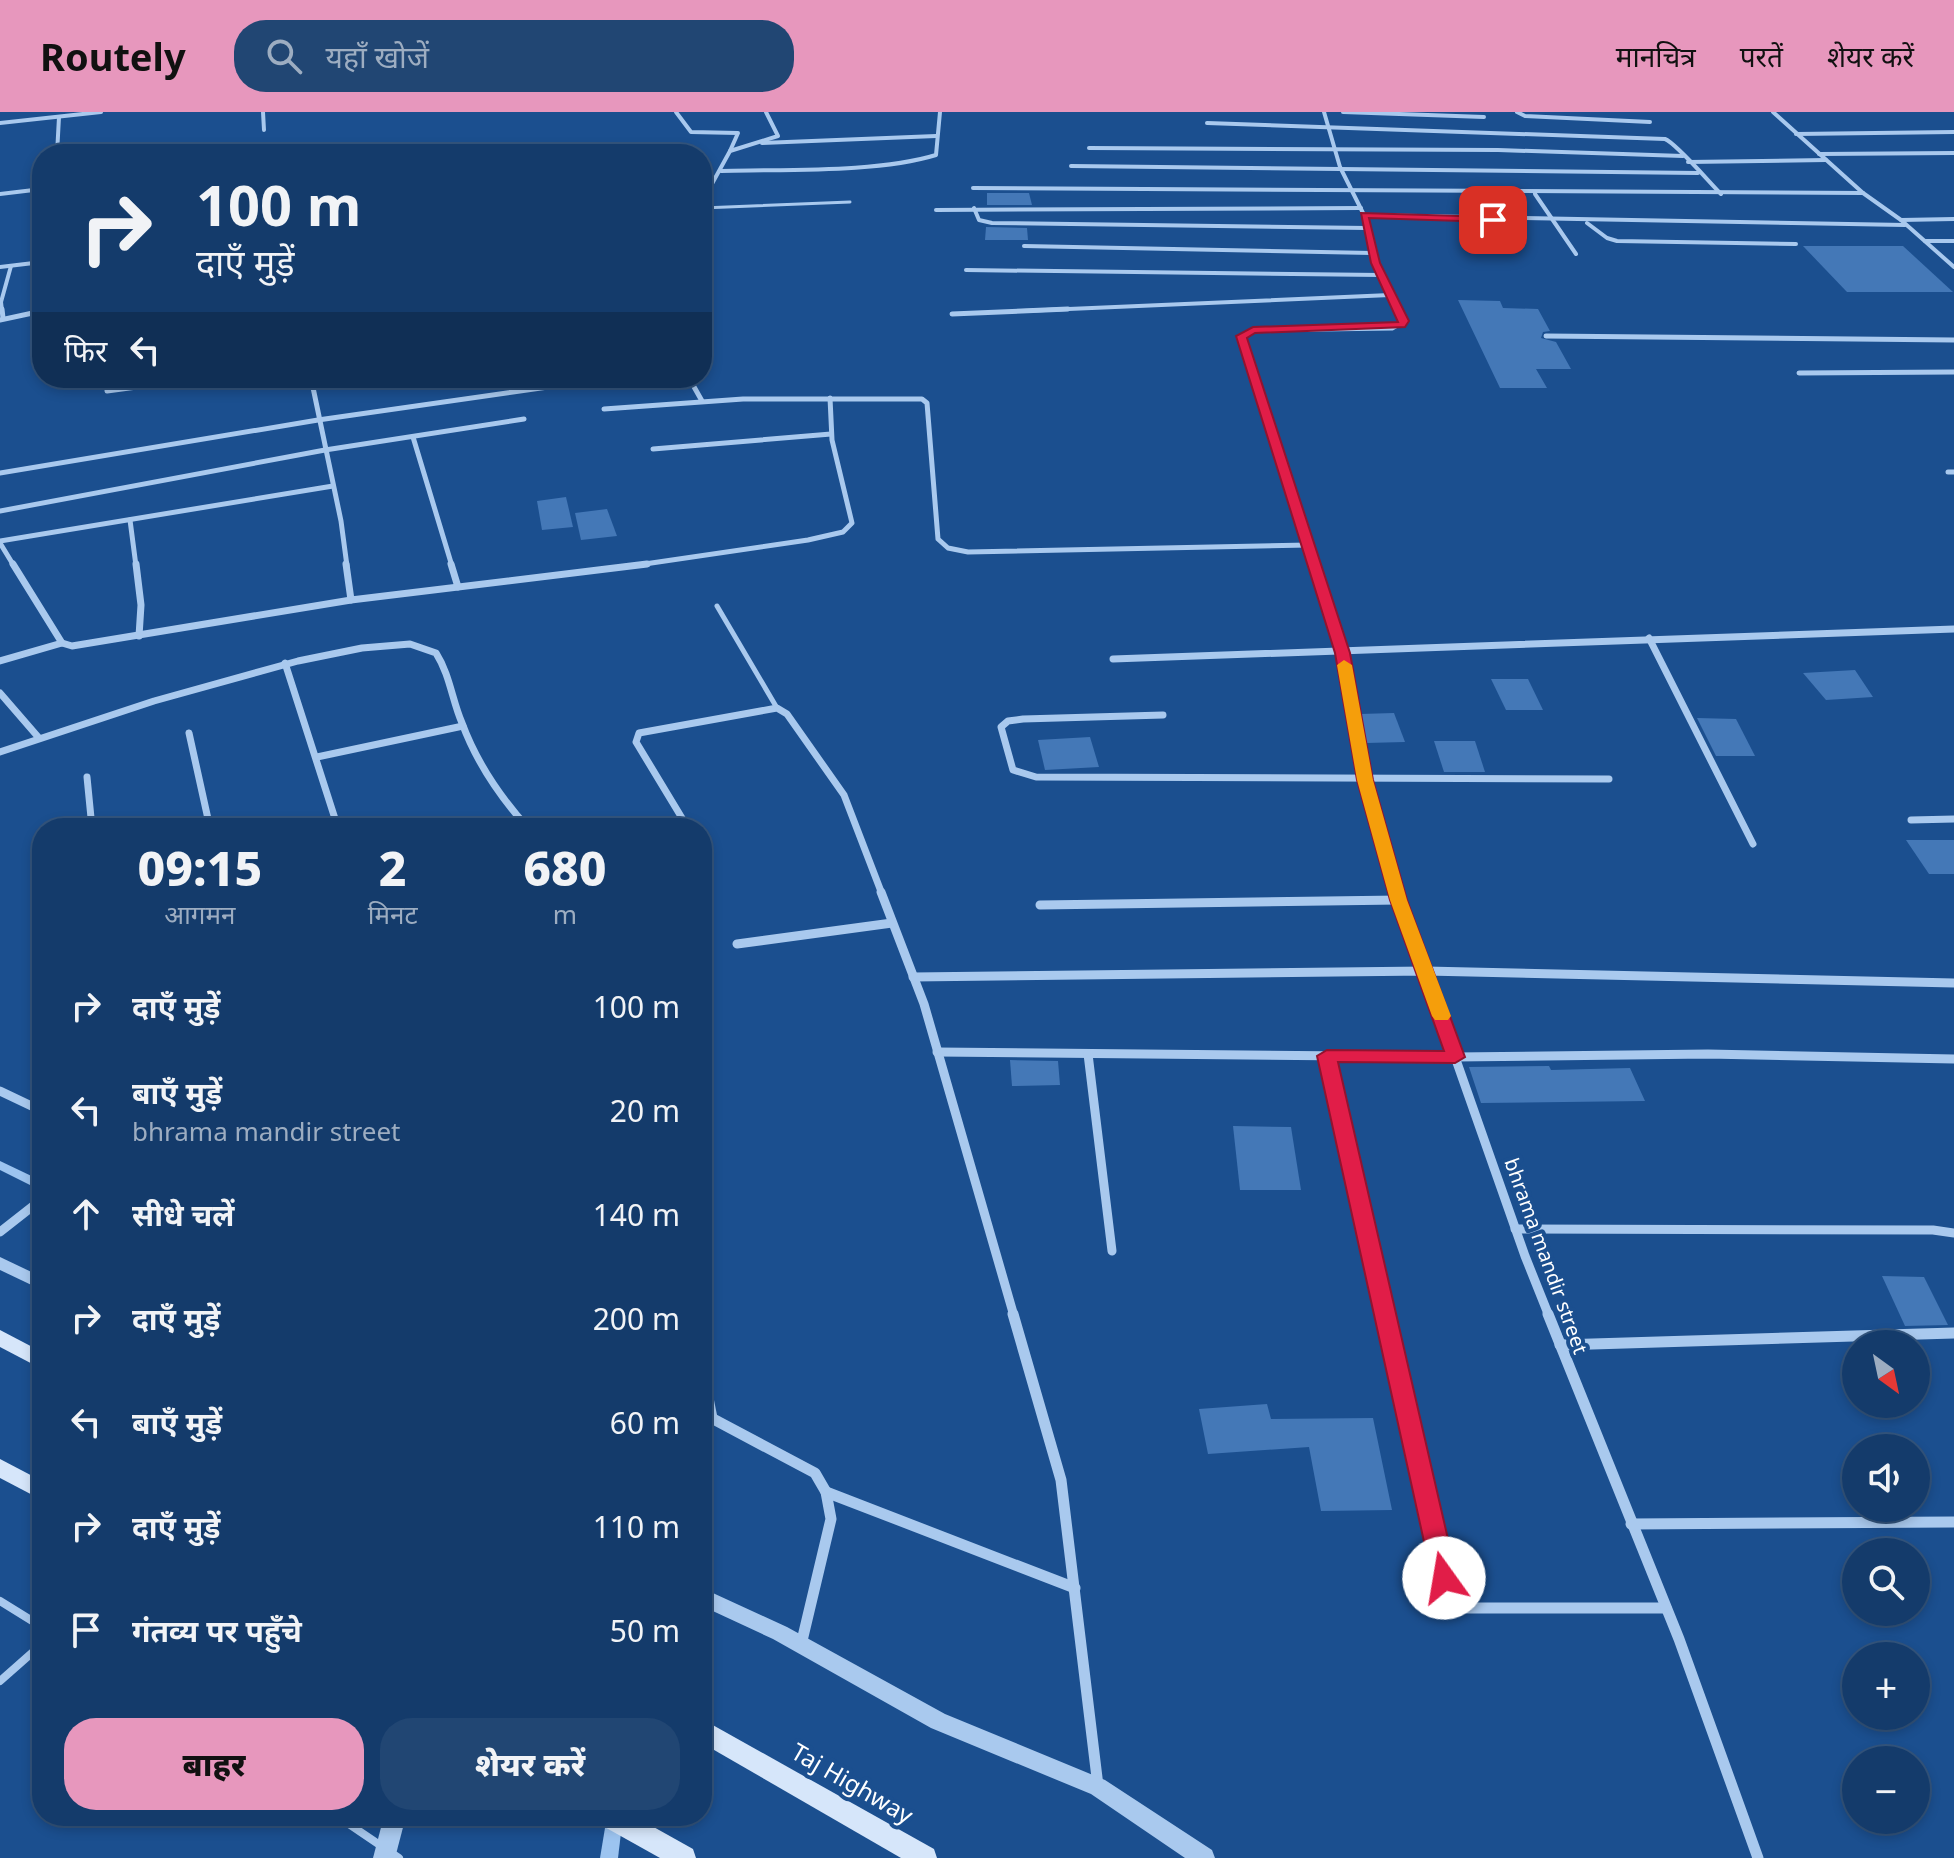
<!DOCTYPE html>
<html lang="hi">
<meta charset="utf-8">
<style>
body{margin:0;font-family:"Noto Sans","Noto Sans Devanagari",sans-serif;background:#214673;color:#f1f3f6;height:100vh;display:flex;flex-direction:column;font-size:30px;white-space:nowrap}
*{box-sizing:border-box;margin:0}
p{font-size:26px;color:#9dadc1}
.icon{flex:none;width:44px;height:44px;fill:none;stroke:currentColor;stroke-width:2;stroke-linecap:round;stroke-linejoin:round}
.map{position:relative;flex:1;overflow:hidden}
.side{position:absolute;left:32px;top:706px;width:680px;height:1008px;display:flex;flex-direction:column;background:#143b6b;border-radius:32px;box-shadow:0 4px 12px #0003,0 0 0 2px #33557e}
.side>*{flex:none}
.guide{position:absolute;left:32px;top:32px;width:680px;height:244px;border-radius:32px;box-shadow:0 4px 12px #0003,0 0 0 2px #33557e;background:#143b6b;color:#f1f3f6;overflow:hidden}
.needle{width:52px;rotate:147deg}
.buttons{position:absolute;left:1842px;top:1218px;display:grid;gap:16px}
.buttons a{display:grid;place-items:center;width:88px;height:88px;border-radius:50%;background:#143b6b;box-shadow:0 4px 12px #0003,0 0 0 2px #33557e;font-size:40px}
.pin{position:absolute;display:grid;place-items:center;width:68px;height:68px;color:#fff;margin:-34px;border-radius:16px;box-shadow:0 4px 12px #0006}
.me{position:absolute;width:88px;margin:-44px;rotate:347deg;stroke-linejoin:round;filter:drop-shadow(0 0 6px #0008)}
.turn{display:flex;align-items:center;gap:28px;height:168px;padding:0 32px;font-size:36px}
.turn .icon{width:104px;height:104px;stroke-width:2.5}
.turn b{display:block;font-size:56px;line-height:68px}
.then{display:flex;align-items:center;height:76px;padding:0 32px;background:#0003;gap:16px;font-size:30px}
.eta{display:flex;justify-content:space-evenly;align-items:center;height:136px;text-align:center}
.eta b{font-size:48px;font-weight:800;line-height:56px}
.cta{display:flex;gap:16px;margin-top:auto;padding:16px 32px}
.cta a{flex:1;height:92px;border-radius:32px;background:#e797bd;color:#111;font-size:32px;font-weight:800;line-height:92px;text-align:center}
.cta a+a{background:#214673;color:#f1f3f6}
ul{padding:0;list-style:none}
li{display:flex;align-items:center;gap:24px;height:104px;padding:0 32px}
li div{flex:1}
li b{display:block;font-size:30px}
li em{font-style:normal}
header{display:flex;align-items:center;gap:48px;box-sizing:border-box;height:112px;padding:0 40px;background:#e797bd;color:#111}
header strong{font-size:38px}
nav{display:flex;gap:44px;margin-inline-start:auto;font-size:28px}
.search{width:560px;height:72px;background:#214673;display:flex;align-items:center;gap:20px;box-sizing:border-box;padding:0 28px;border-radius:32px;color:#9dadc1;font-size:30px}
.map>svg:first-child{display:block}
</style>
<header>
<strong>Routely</strong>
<div class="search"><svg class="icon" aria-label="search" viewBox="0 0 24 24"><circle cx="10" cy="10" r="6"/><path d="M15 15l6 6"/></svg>यहाँ खोजें</div>
<nav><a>मानचित्र</a><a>परतें</a><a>शेयर करें</a></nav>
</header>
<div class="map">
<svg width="1954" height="1746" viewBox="0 0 1954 1746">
<rect width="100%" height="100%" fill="#1b4f8f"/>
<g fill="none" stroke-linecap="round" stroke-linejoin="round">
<g fill="#9cc4f0" fill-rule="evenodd">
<polygon points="0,1049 42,1069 42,1079 0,1058"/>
<polygon points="607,1704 623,1704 618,1746 600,1746"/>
</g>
</g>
<g fill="#4478b7">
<polygon points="987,81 1029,81 1032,93 987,93"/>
<polygon points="986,115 1027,116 1028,128 985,128"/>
<polygon points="1803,134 1903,134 1953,180 1847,180"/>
<polygon points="1458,188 1500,189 1503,196 1538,197 1550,219 1543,220 1541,226 1556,230 1571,257 1536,257 1547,276 1500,276"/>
<polygon points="566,385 573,415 542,418 537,389"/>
<polygon points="607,397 617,424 581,428 575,401"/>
<polygon points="1855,558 1873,585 1826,588 1803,561"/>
<polygon points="1491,567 1528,567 1543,598 1506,598"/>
<polygon points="1394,601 1405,630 1366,631 1360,602"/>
<polygon points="1697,606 1736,607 1755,644 1716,644"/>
<polygon points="1090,625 1099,655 1045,658 1038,628"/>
<polygon points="1434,629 1475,629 1485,660 1444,660"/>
<polygon points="1906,728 1954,728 1954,762 1929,762"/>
<polygon points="1010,948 1058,949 1060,973 1012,974"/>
<polygon points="1549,954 1551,958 1630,956 1645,989 1481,991 1469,955"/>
<polygon points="1233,1014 1291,1015 1301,1078 1240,1078"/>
<polygon points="1882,1164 1924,1165 1948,1213 1905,1214"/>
<polygon points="1267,1292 1271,1307 1373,1306 1392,1398 1321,1399 1309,1335 1208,1342 1199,1297"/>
</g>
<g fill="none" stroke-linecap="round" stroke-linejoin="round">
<polyline stroke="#a9c9ee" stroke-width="3" points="702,96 850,90"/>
<polyline stroke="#a9c9ee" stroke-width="5" points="717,494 777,596"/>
<g stroke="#a9c9ee" stroke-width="8">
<polyline points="0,1489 42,1515"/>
<polyline points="0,1569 42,1532"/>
<polyline points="337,1704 399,1746"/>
</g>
<g stroke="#a9c9ee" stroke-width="4">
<polyline points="263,0 264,18"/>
<polyline points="676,0 691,20 738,21 730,39"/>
<polyline points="1324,0 1340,55 1364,103 1375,151 1399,199"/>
<polyline points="1343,0 1484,5"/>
<polyline points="1517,0 1525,4 1650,10"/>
<polyline points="1773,0 1863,81 1901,108 1954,155"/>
<polyline points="0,11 101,0"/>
<path d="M1207,11L1665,27C1676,31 1709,70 1721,82"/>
<polyline points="1796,22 1954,20"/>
<polyline points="762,31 936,24"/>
<polyline points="1089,36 1498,38 1683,44"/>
<polyline points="57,42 59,5"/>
<polyline points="1819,42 1954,41"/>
<polyline points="1688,50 1826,48"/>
<polyline points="1071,54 1698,61"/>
<path d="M721,59C784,57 877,61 936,43L940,0"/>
<polyline points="973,76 1863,81"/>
<polyline points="0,82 42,77"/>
<polyline points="1535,82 1576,142"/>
<polyline points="702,90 730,39 778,24 766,0"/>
<polyline points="974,96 979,108 992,111 1367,116"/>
<polyline points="936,98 1361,96"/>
<polyline points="1364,103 1905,113"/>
<polyline points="1901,108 1954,107"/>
<polyline points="1587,111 1607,126 1617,129 1796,132"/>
<polyline points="1925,129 1954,129"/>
<polyline points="1024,134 1372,141"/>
<polyline points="0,155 42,150"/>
<polyline points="966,158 1381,163"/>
<polyline points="2,199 1,190 11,154"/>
<polyline points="1022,199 1390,183"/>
</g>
<g stroke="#a9c9ee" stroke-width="5">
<polyline points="2,197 3,206"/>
<polyline points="952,202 1068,197"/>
<polyline points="0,208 42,199"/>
<polyline points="1546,224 1954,228"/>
<polyline points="1799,261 1954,260"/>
<polyline points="311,266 341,409 347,454"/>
<polyline points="689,266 702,289"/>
<polyline points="107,279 204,266"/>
<polyline points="604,297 743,287 922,287 927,291 938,427 948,436 968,440 1308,433"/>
<polyline points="413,325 452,454"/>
<polyline points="653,337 831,322"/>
<polyline points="1948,360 1954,360"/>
<polyline points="0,361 318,308 611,266"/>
<polyline points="0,399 325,338 524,307"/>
<polyline points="130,408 136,454"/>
<polyline points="0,429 333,374"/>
<polyline points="0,431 14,454"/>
<polyline points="631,454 808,428 843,420 852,411 832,328 830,286"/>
<polyline points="1314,454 1241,224 1253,218 1392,216 1404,209 1398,197"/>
</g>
<g stroke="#a9c9ee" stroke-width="7">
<polyline points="13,452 62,531 72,534 351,488 647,452"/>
<polyline points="136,452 141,493 139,524"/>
<polyline points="346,452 351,488"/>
<polyline points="451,452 458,475"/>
<polyline points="1314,452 1342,541 1365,668 1397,782"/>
<polyline points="1649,526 1753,732"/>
<polyline points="1113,547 1954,517"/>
<polyline points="0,549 62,531"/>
<polyline points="285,551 338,716"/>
<polyline points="0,581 39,626"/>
<polyline points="1163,603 1023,607 1008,609 1001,615 1013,658 1036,665 1609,667"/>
<polyline points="189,621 210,716"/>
<path d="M0,640L154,589L298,549L362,536L410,532L436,541C450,563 452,588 462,611C476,649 501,686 528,716"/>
<polyline points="317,645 463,614"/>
<polyline points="87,665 92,716"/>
<polyline points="1911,708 1954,707"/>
<polyline points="688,716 636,630 639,621 777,596 787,602 844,683 882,782"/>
</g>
<g stroke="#a9c9ee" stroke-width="9">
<polyline points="881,780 924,892 1014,1204"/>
<polyline points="1397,780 1525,1144 1549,1204"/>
<polyline points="1040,793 1399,788"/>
<polyline points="737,832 892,811"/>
<polyline points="913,865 1426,859 1954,871"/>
<polyline points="937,940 1455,945 1708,942 1954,947"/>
<polyline points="1088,942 1112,1139"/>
<polyline points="1327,944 1385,1204"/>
<polyline points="0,979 42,999"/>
<polyline points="1515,1117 1933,1118 1954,1121"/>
<polyline points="0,1120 42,1087"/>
</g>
<g stroke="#a9c9ee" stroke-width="11">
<polyline points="1013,1202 1061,1368 1098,1674"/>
<polyline points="1385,1202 1451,1496 1666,1496"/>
<polyline points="1548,1202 1679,1527 1758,1746"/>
<polyline points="1560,1233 1954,1221"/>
<polyline points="702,1256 712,1306"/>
<polyline points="702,1301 815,1361 826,1380 831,1407 801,1533"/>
<polyline points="826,1380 1075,1476"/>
<polyline points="1631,1412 1954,1410"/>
</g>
<g fill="#a9c9ee" fill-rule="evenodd">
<polygon points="0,1145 42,1165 42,1178 0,1158"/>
<polygon points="702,1476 787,1515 945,1602 1105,1668 1212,1738 1215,1746 1185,1746 1091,1682 931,1616 773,1527 702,1494"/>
<polygon points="384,1704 406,1704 395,1746 373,1746"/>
</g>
<g fill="#d6e6fa" fill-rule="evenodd">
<polygon points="0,1218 42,1240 42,1257 0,1235"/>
<polygon points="0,1347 42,1369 42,1388 0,1366"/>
<polygon points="702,1607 934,1737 937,1746 901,1746 702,1631"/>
<polygon points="598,1704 634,1704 693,1737 696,1746 660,1746 601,1713"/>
</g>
</g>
<polygon fill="#e11d48" stroke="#92132f" stroke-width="2" points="1361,101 1493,105 1497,108 1493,110 1369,106 1380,151 1409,209 1405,215 1255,221 1247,226 1350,541 1373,668 1407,788 1465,945 1455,951 1338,950 1457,1466 1453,1474 1444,1477 1436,1474 1432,1466 1317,944 1327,938 1444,939 1390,788 1357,668 1335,541 1236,224 1253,215 1398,210 1371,151"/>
<polygon fill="#f59e0b" points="1344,548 1352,553 1373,668 1407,788 1451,904 1448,908 1435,908 1432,904 1390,788 1357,668 1337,553"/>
<g text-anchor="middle" stroke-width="8" stroke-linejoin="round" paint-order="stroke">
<g font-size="20" fill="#fff" stroke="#1b4f8f">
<text transform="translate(1546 1144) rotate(70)" y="7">bhrama mandir street</text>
</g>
<g font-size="24" fill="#fff" stroke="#1b4f8f">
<text transform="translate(852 1672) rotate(30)" y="8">Taj Highway</text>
</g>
</g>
</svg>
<div class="buttons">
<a><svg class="needle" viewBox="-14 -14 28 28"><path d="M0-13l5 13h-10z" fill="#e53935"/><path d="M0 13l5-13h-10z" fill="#9dadc1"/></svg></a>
<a><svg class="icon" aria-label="sound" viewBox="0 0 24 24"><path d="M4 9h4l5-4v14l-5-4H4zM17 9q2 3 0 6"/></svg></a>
<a><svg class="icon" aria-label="search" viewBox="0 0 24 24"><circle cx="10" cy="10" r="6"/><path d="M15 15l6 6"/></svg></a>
<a>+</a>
<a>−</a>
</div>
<div class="pin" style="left:1493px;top:108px;background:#d93025"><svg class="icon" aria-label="arrive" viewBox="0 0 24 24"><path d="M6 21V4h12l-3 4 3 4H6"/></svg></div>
<svg class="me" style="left:1444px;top:1466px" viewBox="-20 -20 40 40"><circle r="19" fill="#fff"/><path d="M0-13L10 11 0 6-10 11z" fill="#e11d48"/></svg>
<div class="guide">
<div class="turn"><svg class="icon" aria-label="right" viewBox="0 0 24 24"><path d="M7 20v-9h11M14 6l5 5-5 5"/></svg><div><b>100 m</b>दाएँ मुड़ें</div></div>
<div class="then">फिर<svg class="icon" aria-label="left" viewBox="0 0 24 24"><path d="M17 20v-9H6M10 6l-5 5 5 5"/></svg></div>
</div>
<section class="side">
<div class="eta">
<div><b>09:15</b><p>आगमन</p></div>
<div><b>2</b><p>मिनट</p></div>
<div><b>680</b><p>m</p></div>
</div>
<ul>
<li><svg class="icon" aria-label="right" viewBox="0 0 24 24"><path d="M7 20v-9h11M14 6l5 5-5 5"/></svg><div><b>दाएँ मुड़ें</b></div><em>100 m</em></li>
<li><svg class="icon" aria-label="left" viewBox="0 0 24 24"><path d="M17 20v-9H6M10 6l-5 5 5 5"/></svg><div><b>बाएँ मुड़ें</b><p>bhrama mandir street</p></div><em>20 m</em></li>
<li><svg class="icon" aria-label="ahead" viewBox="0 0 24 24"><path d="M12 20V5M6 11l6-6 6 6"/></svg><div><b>सीधे चलें</b></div><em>140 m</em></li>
<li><svg class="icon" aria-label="right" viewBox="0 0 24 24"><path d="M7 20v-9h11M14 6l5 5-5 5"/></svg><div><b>दाएँ मुड़ें</b></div><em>200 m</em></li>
<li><svg class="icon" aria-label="left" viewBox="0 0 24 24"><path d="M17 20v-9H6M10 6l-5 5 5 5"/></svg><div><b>बाएँ मुड़ें</b></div><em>60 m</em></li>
<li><svg class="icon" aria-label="right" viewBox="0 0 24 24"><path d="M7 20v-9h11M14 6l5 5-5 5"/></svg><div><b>दाएँ मुड़ें</b></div><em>110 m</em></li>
<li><svg class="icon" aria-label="arrive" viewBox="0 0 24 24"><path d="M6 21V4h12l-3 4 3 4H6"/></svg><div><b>गंतव्य पर पहुँचे</b></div><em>50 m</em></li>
</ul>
<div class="cta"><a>बाहर</a><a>शेयर करें</a></div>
</section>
</div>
